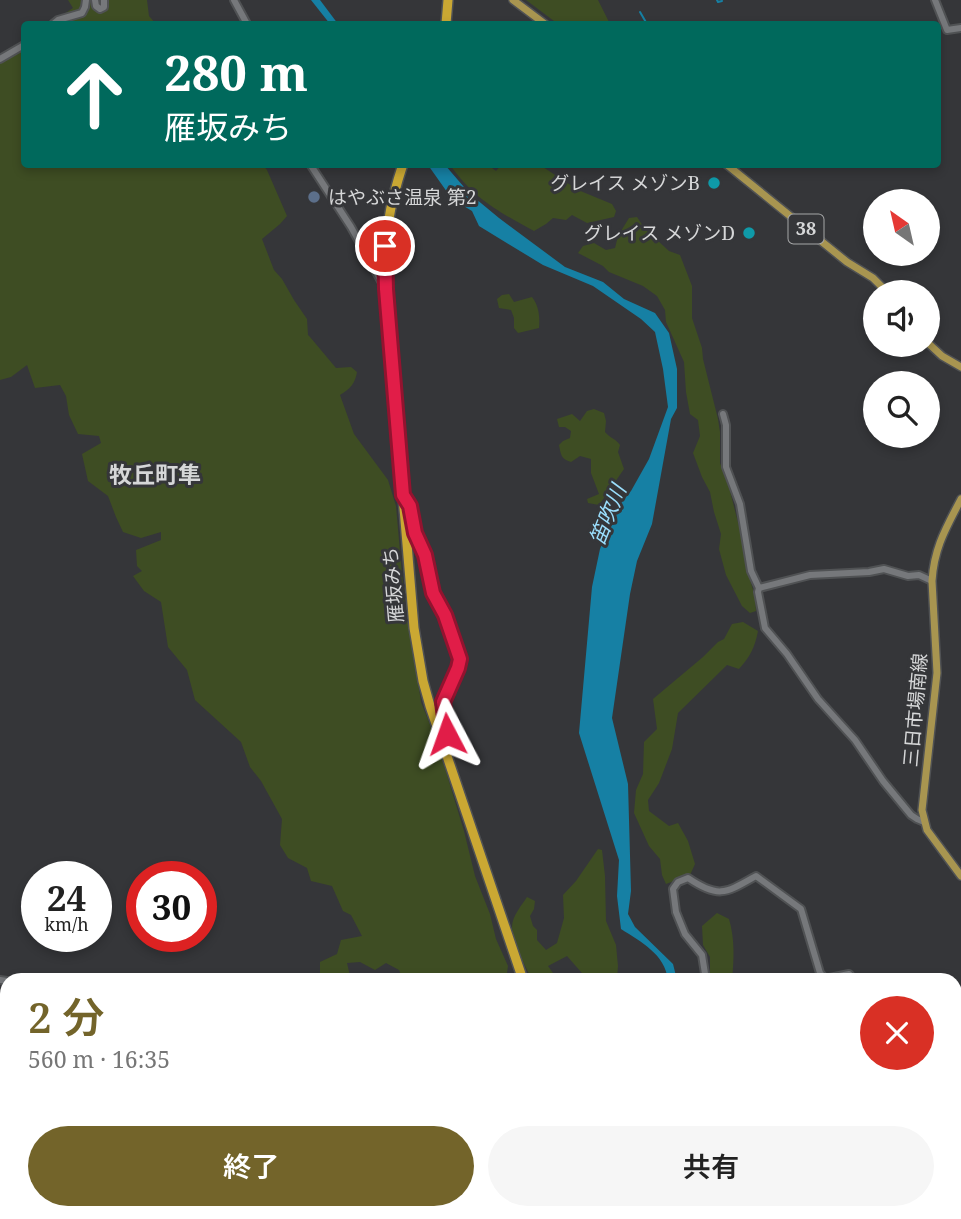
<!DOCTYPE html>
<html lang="ja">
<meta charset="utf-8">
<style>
body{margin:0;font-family:"Noto Serif","Noto Sans JP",serif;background:#f6f6f6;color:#222;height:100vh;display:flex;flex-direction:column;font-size:26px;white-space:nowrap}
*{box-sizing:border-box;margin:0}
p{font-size:23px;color:#767676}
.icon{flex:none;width:38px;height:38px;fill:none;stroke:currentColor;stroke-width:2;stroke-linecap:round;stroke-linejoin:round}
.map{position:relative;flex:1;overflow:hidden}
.panel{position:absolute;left:0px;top:973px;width:962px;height:247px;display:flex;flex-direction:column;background:#fff;border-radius:21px 21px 0 0;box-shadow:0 4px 10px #0003}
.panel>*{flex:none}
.top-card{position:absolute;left:21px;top:21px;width:920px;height:147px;border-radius:7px;box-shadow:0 4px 10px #0003;background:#00695c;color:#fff;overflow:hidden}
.needle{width:46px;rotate:326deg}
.tools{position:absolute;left:863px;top:189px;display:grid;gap:14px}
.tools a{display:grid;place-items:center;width:77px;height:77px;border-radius:50%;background:#fff;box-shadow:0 4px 10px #0003;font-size:35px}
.speed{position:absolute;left:21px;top:861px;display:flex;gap:14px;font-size:35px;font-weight:700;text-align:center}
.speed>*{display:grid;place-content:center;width:91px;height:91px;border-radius:50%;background:#fff;box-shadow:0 4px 10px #0003;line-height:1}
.speed small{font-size:18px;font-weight:400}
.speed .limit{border:10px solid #d22;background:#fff;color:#111}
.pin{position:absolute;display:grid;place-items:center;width:60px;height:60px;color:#fff;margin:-30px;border:4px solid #fff;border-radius:50%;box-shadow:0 2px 7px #0007}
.me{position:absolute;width:77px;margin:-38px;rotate:356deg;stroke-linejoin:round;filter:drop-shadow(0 0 5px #0008)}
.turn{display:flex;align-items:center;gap:24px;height:147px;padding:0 28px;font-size:32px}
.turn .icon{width:91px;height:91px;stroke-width:2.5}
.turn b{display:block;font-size:49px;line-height:60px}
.round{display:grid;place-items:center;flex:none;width:74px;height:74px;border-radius:37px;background:#f6f6f6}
.summary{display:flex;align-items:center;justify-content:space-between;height:119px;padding:0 28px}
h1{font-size:42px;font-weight:600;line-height:52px;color:#73642a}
.button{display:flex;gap:14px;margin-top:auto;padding:14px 28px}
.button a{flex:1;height:80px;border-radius:42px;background:#73642a;color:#fff;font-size:28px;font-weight:600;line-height:80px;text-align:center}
.button a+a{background:#f6f6f6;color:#222}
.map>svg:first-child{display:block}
</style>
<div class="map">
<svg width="961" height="1219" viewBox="0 0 961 1219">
<rect width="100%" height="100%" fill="#353639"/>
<g fill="#3e4d23">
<polygon points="68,0 147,0 149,16 156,24 49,24 73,8"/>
<polygon points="526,0 598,0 610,24 558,24"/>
<path d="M24,45V164H262L267,170L287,216L280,224L262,239L274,270L282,279L294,300L307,319L308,335L310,337L336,368L351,367L357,372C355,384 350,389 340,395L354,434L388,480L396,506L405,608L415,662L421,702L437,742L464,831L475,876L490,914L496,939L508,966L506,980H403L399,970L386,963L375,970L360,962L347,963L351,980H320V962L337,954L341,940L362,936L351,915L343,911L332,886L311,881L307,868L288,858L280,845L282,819L261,781L250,767L241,742L195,700L187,670L168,647L161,602L144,591L133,576L142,571L137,566L136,550L161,540V532L141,538L123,532L116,517L108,496L88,481L82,454L101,443L99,436L78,434L69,415L66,396L60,385L35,388L27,365L11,377L0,380V58Z"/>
<path d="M450,165H488L496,171L501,165H540L578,190L612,204L616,211L614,217L587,223L572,215L566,220L553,218L546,224L534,231C498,211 475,200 450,165Z"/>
<polygon points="637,217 645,229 669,251 680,255 692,286 692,318 702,348 703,359 718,419 720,432 720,463 730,491 742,538 747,570 755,596 756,611 750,613 742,606 726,575 719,549 721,534 714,512 710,492 702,477 693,453 700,436 698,420 690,414 686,392 684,362 666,322 665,310 657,296 643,286 609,272 603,266 578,253 583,246 594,243 606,250 615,248 618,236 629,218"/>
<path d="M509,294L514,302L532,297C539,306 540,317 539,328L518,333L514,328V318L511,310L499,308L497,299L502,295Z"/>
<path d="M594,409L604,413L606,421L605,432C610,438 616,439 620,445L618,452L624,469L599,505L588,503L587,499L599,494L591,473V459L580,456L571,462C561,459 561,455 559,445L563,441L570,438L571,431L565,427H559L557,419L572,414L580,421L587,411Z"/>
<path d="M743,622L758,631C755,647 750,657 739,669L727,665L678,713L672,749L659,783L648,800L649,811L669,826L678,823L688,841L695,864L690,875L666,884L662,875L660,859L649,846L634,813L636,790L643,774L644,742L657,729L653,699L703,657L718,642L724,639L732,624Z"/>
<path d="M598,849L602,850L605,876L606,921L616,945L618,966L617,980H588L567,956L548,966L558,980H532C526,967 512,942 512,927C512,916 522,905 527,897L535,901L534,909L530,916L533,926L537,930V940L546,950L557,943L564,918L563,895L576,881Z"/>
<path d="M717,913L729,919C735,939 734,960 732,980H710V957L703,945L702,926Z"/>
<polygon points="0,1003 7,1009 7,1195 0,1198"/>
<polygon points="837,1213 890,1213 889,1219 840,1219"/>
</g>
<g fill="#1680a4">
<polygon points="311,0 320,0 338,24 330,24"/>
<path d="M428,165H445L470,194L499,218L565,267L603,282L624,299L655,313L669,333L677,369V408L671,419L652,524L637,561L630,594L612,718L628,784L631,891L628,914L635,927L673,964L677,980H668C665,954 641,942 621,929L617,896L619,860L579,733L592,587L600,549L616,509L631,491L649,459L668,407L663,369L655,332L641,319L593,286L543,265L479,226L472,211L452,199Z"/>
</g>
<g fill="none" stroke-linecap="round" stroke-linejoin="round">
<g stroke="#1680a4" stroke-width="2">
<polyline points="717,0 718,2 722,1"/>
<polyline points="640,12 647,24"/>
</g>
<g stroke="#505254" stroke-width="10">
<g id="minor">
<polyline points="95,0 96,6 100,9 104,7 104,0"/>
<polyline points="234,0 247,24"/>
<polyline points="935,0 947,30 961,28"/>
<polyline points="53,24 58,20 82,13 85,7 86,0"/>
<polyline points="0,59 24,45"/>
<polyline points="310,164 351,227 385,288"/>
<polyline points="723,414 726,425 726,467 740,504 751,571 759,588"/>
<polyline points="404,497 410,506 415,532 425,555 433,593 445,615 459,659 458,668 443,702 447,734 444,745"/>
<polyline points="924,822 917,819 911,815 883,781 855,740 818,699 787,654 765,628 758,592 759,588 810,575 869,572 884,569 908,576 919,575 932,581"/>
<polyline points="0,980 7,981"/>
<path d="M706,980L702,955L685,934L676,912L673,889L678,882L688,878C719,899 726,893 756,876L801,909L820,973L825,979L849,974L854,980"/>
<polyline points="956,1043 961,1041"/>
<polyline points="956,1178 961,1177"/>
<polyline points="184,1213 188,1219"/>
<polyline points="366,1213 371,1219"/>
<polyline points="763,1213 767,1219"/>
<polyline points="329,1219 338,1217 358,1219"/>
<polyline points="613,1219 622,1213"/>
</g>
</g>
<g stroke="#505254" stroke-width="10">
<g id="major">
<polyline points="513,0 545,24"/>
<polyline points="726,164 847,262 873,278 887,292"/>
<polyline points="928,343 942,356 961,367"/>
<path d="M961,499C946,528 934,548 932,581L937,673L922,810L927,830L961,876"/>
</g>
</g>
<g stroke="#505254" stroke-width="12">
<g id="highway">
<polyline points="446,24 448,0"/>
<path d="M403,164C389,206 384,238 385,281L414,628L423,681L430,706L523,980"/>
<polyline points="667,1213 671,1219"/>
</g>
</g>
<use href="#minor" stroke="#76787b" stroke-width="6"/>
<use href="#major" stroke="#a89550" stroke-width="7"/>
<use href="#highway" stroke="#caa833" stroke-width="9"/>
</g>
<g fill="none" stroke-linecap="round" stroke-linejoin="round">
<g stroke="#92132f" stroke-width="18">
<polyline id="route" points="385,246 386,289 403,495 410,506 415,533 425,555 433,593 445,615 460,659 458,668 443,702 447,734"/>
</g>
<use href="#route" stroke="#e11d48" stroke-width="12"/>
</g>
<g fill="#0f9aa8" stroke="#353639" stroke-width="2.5">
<circle cx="714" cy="183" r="7"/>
<circle cx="749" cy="233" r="7"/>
</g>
<circle fill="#5c6f8a" stroke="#353639" stroke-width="2.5" cx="314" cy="197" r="7"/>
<g text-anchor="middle" stroke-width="6" stroke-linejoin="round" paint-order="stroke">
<rect fill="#353639" stroke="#a6a7a8" stroke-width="2" x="788.5" y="214.5" width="35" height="29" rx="5"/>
<g font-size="18" font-weight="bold" fill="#d6d7d8">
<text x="806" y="235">38</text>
</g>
<g font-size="19" fill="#d6d7d8" stroke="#353639" text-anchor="end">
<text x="700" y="190">グレイス メゾンB</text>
<text x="328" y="204" text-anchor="start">はやぶさ温泉 第2</text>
<text x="735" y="240">グレイス メゾンD</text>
</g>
<g font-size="19" fill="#d6d7d8" stroke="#353639">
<text transform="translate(393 585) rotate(-95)" y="7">雁坂みち</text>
<text transform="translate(915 710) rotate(-85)" y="7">三日市場南線</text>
</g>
<g font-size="21" font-style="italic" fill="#9adefc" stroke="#353639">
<text transform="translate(608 515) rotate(-68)" y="7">笛吹川</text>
</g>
<g font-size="23" font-weight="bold" fill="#d6d7d8" stroke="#353639">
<text x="155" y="483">牧丘町隼</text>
</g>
</g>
</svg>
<div class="tools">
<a><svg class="needle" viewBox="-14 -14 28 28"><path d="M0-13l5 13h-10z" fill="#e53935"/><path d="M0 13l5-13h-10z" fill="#767676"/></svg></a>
<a><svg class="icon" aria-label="sound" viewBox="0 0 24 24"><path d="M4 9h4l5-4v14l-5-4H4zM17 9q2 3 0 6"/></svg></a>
<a><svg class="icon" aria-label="search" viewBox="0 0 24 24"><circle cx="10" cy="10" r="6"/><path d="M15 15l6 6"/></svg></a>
</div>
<div class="speed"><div>24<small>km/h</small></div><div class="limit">30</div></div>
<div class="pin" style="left:385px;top:246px;background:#d93025"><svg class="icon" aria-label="arrive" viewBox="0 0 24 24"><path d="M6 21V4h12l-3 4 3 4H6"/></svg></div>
<svg class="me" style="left:447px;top:734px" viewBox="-20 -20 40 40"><path d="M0-17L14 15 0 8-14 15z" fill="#e11d48" stroke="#fff" stroke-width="4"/></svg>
<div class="top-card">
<div class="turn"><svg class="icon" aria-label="ahead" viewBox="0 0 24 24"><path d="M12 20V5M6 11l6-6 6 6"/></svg><div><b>280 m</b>雁坂みち</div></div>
</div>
<section class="panel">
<div class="summary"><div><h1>2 分</h1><p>560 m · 16:35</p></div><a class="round" style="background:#d93025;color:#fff"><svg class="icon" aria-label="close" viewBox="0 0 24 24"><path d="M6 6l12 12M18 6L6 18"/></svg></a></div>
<div class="button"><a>終了</a><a>共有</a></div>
</section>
</div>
